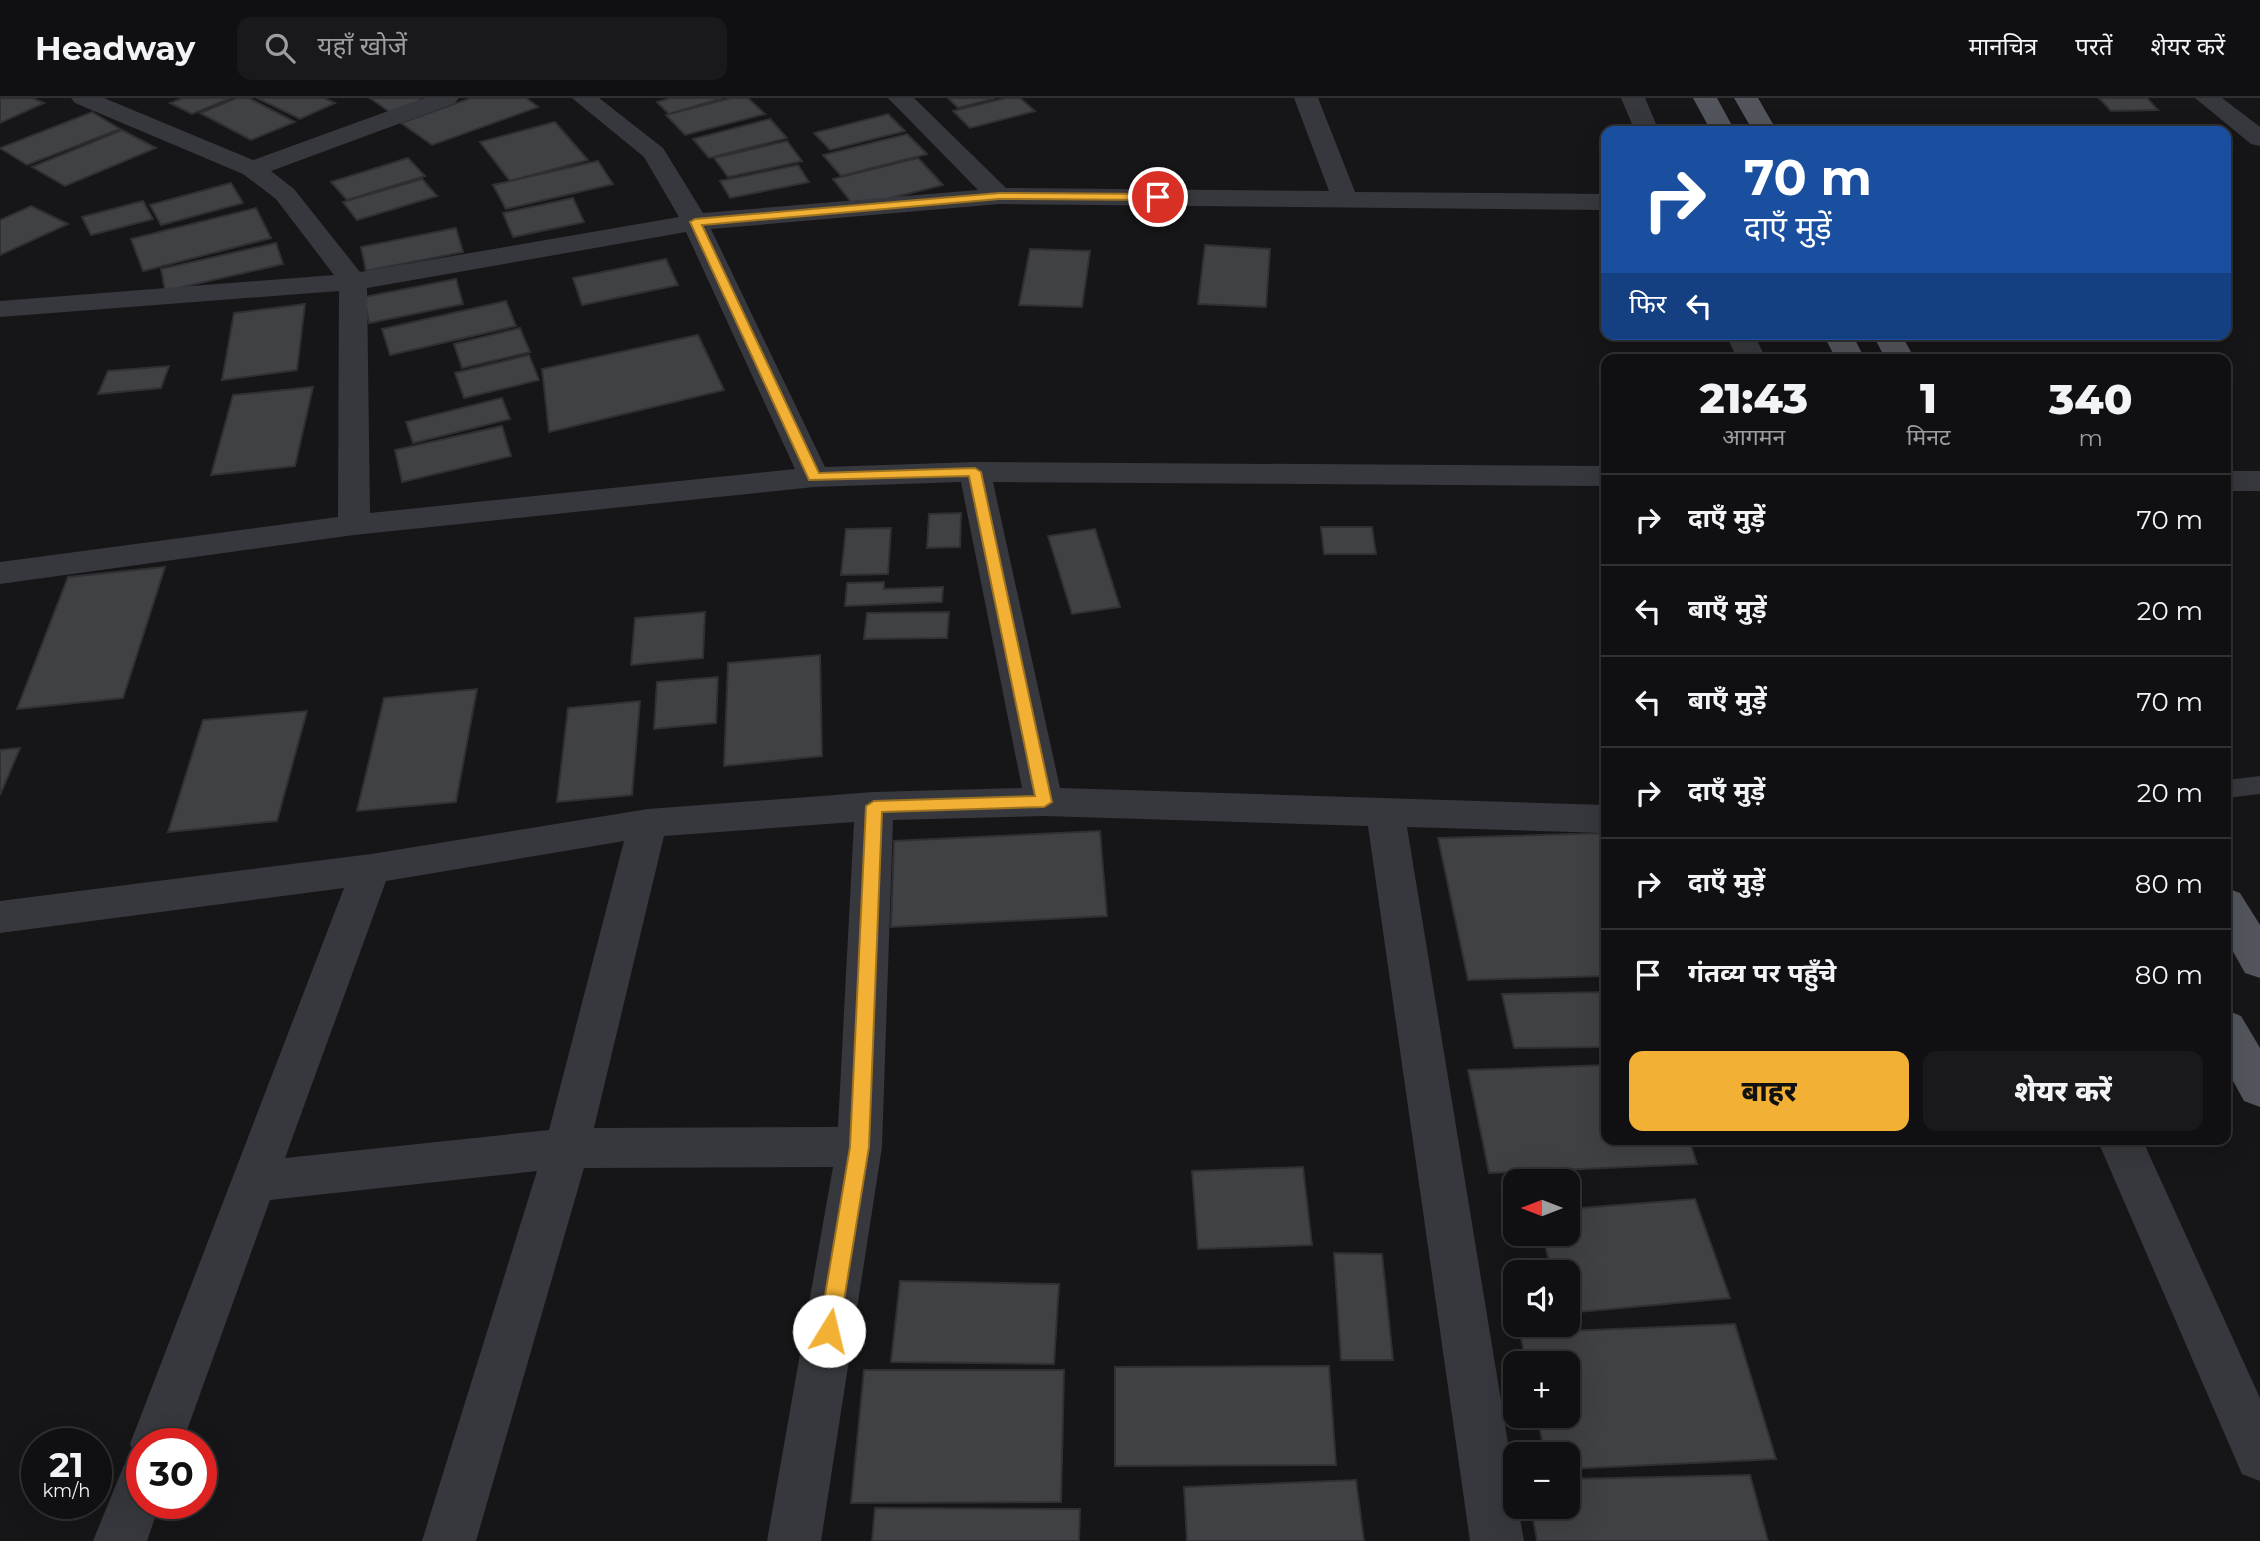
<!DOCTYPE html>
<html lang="hi">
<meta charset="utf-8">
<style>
body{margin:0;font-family:Montserrat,"Noto Sans Devanagari",sans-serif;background:#19191b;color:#f1f3f6;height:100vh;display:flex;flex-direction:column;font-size:26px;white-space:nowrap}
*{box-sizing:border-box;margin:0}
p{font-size:23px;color:#9c9d9f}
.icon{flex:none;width:38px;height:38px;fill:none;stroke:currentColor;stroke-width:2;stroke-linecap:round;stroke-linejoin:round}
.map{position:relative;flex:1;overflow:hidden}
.drawer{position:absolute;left:1601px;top:256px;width:630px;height:791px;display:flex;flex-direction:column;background:#101012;border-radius:14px;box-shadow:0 7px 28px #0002,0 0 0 2px #303032}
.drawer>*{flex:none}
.banner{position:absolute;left:1601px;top:28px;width:630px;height:214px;border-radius:14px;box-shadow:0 7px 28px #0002,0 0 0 2px #303032;background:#1a4fa0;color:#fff;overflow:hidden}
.needle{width:46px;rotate:270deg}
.controls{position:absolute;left:1503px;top:1071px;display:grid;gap:14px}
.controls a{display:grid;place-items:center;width:77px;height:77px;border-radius:14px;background:#101012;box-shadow:0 7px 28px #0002,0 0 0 2px #303032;font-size:35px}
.speed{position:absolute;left:21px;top:1330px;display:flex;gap:14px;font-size:35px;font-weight:700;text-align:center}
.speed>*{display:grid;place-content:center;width:91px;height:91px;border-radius:50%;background:#101012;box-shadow:0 7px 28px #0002,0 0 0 2px #303032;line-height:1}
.speed small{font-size:18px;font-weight:400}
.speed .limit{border:10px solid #d22;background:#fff;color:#111}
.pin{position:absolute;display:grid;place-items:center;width:60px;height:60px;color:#fff;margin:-30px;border:4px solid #fff;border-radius:50%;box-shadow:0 2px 7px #0007}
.me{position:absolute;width:77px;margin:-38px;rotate:9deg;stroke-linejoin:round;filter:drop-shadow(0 0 5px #0008)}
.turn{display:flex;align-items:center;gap:24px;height:147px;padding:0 28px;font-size:32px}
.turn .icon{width:91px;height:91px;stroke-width:2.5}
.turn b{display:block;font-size:49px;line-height:60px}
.then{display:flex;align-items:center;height:66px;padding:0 28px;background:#0003;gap:14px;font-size:26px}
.eta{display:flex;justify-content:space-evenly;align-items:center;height:119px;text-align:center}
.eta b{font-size:42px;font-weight:800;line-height:49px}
.cta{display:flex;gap:14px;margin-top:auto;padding:14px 28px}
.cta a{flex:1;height:80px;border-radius:14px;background:#f2b134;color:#111;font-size:28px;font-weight:800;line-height:80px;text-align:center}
.cta a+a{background:#19191b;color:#f1f3f6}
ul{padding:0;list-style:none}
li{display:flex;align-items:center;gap:21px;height:91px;padding:0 28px;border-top:2px solid #303032}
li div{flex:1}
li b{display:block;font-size:26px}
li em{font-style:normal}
header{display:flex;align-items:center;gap:42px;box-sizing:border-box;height:98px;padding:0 35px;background:#101012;border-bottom:2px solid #303032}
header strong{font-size:33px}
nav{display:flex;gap:38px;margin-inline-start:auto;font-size:24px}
.search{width:490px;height:63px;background:#19191b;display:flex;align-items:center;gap:18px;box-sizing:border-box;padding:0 24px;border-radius:14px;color:#9c9d9f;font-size:26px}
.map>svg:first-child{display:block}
</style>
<header>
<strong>Headway</strong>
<div class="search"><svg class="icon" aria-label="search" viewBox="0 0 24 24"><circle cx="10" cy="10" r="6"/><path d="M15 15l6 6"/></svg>यहाँ खोजें</div>
<nav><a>मानचित्र</a><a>परतें</a><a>शेयर करें</a></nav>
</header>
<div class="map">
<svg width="2260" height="1443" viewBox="0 0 2260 1443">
<rect width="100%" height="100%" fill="#161618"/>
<g fill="#404145" stroke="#303034" stroke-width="2">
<polygon points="0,0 32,0 44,5 0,25"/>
<polygon points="183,0 231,0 192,16 170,5"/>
<polygon points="237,0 249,0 295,24 251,42 200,15"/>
<polygon points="257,0 324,0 335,5 300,21"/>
<polygon points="370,0 418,0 423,3 391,15"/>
<polygon points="471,0 526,0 538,9 432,47 401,25"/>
<polygon points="671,0 723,0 669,16 657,4"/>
<polygon points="731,0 748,0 765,16 685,37 666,17"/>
<polygon points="948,0 995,0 958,10"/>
<polygon points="1006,0 1020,0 1035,13 970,30 953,13"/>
<polygon points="2099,0 2147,0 2158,12 2111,13"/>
<polygon points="92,14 120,31 27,67 0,50"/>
<polygon points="888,16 905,33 830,52 814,35"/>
<polygon points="770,21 787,40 709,60 693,41"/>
<polygon points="555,24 588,62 510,83 480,44"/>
<polygon points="122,32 156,50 65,88 32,69"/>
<polygon points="907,36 927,56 841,78 823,57"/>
<polygon points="787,43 802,63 728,79 714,60"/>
<polygon points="408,60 425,78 347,102 331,84"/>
<polygon points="918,60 943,87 855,109 833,81"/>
<polygon points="598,63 613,86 506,111 493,87"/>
<polygon points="798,67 809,84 730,100 720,83"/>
<polygon points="422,81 437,98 357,122 343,104"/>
<polygon points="231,85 243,105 161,127 150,107"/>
<polygon points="573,100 584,124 513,139 503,115"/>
<polygon points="143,103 153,121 91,137 82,119"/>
<polygon points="31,108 68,126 0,157 0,122"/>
<polygon points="256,110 271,140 143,173 131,141"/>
<polygon points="456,130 463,154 366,173 361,149"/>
<polygon points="276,145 283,166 165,193 161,171"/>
<polygon points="1205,147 1270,151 1266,209 1198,206"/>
<polygon points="1030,151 1090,153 1082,209 1019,207"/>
<polygon points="666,161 678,187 582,207 573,180"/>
<polygon points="456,181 463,206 369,225 364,199"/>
<polygon points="506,203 516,228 390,257 382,231"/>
<polygon points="305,206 297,272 222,282 234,215"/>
<polygon points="520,230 530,254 462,270 454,246"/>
<polygon points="698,237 724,292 549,334 542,271"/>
<polygon points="529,257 539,282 464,300 455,275"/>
<polygon points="169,268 161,290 98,296 108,273"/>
<polygon points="313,289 295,368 211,377 233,297"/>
<polygon points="502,300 510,321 413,345 406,324"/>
<polygon points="502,328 511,358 402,384 395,352"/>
<polygon points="961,415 960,449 927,450 929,416"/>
<polygon points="1321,429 1372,429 1376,456 1324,456"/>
<polygon points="891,430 888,476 841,477 846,431"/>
<polygon points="1095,431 1120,509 1072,516 1048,438"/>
<polygon points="165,469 123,600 17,611 68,479"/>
<polygon points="884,484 884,491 943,489 942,504 845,508 847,485"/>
<polygon points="705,514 703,560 631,567 635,520"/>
<polygon points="949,514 947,540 864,541 867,515"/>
<polygon points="820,557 822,658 724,668 728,565"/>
<polygon points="718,579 716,625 654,631 657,584"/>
<polygon points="477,591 456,704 357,713 384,600"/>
<polygon points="640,603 632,697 557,704 568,610"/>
<polygon points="307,613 277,723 168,734 203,622"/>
<polygon points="20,650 0,697 0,652"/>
<polygon points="1100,733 1107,818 891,829 894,743"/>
<polygon points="1606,735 1606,878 1468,882 1438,740"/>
<polygon points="1606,894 1606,949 1514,950 1502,896"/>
<polygon points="1606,967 1606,1041 1689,1041 1697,1066 1489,1075 1468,972"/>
<polygon points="1303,1069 1312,1147 1198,1151 1192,1073"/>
<polygon points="1695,1101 1730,1200 1568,1215 1568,1174 1552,1174 1542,1136 1568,1136 1568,1111"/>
<polygon points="1334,1155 1382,1156 1393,1262 1341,1262"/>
<polygon points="900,1183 1059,1186 1054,1266 891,1264"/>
<polygon points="1735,1226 1776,1361 1568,1371 1568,1356 1545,1356 1537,1318 1568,1318 1568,1265 1526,1265 1520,1235"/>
<polygon points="1329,1268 1336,1367 1115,1368 1115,1269"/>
<polygon points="864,1272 1064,1272 1061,1404 851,1405"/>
<polygon points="1750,1377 1768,1443 1537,1443 1531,1409 1568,1409 1568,1381"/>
<polygon points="1356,1382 1364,1443 1187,1443 1184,1389"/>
<polygon points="875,1410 1080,1411 1079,1443 872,1443"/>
</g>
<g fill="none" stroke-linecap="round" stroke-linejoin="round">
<polygon fill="#37383d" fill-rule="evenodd" points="2260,678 2260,696 2226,700 2226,682"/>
<g fill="#37383d" fill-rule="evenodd">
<path d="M71,0H104L253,62L424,0H459L455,5L271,73L294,91L360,174L679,119L644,59L572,0H599L663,50L703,115L978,92L888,0H914L1006,90L1329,93L1294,0H1318L1355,94L1606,96V112L999,106L711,131L825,369L975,364L1606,368V388L993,384L1060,690L1606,707V735L1407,729L1516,1394V1409H1518L1524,1443H1470L1368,728L1044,718L893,722L882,1049L821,1443H767L833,1069L584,1070L476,1443H422L537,1073L270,1102L182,1346H142V1405H160L147,1443H93L124,1367L137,1361L130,1346L344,790L0,835V803L371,756L648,711L874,694L1022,690L961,384L814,389L354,437L0,486V464L338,419L339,193L0,219V203L334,177L276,101L243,76L75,5ZM686,134L795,371L370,415L367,190ZM854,724L838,1029L594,1030L664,738ZM624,743L549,1032L285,1060L386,783Z"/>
<polygon points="1621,0 1645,0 1659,33 1635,33"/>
<polygon points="2195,0 2222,0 2260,29 2260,48 2251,46"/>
<polygon points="1726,236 1754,236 1766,261 1737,261"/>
<rect x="2226" y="373" width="34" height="20"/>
<polygon points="2097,1041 2142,1041 2260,1300 2260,1383 2242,1376"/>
</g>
<g fill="#53555c" fill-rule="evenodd">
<polygon points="1693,0 1717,0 1735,33 1711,33"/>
<polygon points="1734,0 1758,0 1777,33 1753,33"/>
<polygon points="1823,236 1852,236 1865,261 1836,261"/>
<polygon points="1872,236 1901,236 1915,261 1886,261"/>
<polygon points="2226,790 2240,795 2260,827 2260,880 2245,875 2226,841"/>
<polygon points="2226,912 2241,918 2260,950 2260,1009 2244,1003 2226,970"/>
</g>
</g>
<polygon fill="#f2b134" stroke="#9d7322" stroke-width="2" points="999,95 1158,96 1163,99 1158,102 999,101 702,127 819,375 975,370 981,374 1052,704 1044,709 882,714 869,1049 839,1233 836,1239 829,1242 822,1239 819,1233 850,1049 866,708 874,703 1035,698 969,378 809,382 690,124 695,121"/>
</svg>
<div class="controls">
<a><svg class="needle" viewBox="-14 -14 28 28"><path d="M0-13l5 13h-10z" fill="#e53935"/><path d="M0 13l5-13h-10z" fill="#9c9d9f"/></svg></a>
<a><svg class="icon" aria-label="sound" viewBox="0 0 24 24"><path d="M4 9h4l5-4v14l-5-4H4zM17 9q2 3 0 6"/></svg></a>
<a>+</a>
<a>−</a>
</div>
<div class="speed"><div>21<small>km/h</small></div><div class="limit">30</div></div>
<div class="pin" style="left:1158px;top:99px;background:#d93025"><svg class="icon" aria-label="arrive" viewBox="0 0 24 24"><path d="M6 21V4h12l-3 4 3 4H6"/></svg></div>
<svg class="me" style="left:829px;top:1233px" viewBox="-20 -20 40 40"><circle r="19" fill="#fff"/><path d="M0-13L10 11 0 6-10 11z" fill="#f2b134"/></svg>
<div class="banner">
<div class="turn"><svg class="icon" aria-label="right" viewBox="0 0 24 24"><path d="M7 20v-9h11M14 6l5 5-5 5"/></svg><div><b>70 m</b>दाएँ मुड़ें</div></div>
<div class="then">फिर<svg class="icon" aria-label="left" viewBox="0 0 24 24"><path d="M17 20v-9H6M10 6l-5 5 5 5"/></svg></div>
</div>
<section class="drawer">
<div class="eta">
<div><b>21:43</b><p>आगमन</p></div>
<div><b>1</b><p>मिनट</p></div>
<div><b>340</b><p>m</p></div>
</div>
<ul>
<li><svg class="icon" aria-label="right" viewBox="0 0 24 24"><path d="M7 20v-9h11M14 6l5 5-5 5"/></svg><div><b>दाएँ मुड़ें</b></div><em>70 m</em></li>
<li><svg class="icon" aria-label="left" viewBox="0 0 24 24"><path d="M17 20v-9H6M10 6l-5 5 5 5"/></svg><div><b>बाएँ मुड़ें</b></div><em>20 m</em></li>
<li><svg class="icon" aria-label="left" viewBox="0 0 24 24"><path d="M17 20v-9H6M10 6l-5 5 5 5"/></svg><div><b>बाएँ मुड़ें</b></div><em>70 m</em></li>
<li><svg class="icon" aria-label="right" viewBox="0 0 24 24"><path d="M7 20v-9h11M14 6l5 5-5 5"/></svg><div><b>दाएँ मुड़ें</b></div><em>20 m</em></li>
<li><svg class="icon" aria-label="right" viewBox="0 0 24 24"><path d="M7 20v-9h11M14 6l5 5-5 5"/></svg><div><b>दाएँ मुड़ें</b></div><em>80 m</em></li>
<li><svg class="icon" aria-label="arrive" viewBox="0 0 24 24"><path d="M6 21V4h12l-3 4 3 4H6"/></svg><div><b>गंतव्य पर पहुँचे</b></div><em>80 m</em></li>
</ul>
<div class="cta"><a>बाहर</a><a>शेयर करें</a></div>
</section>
</div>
